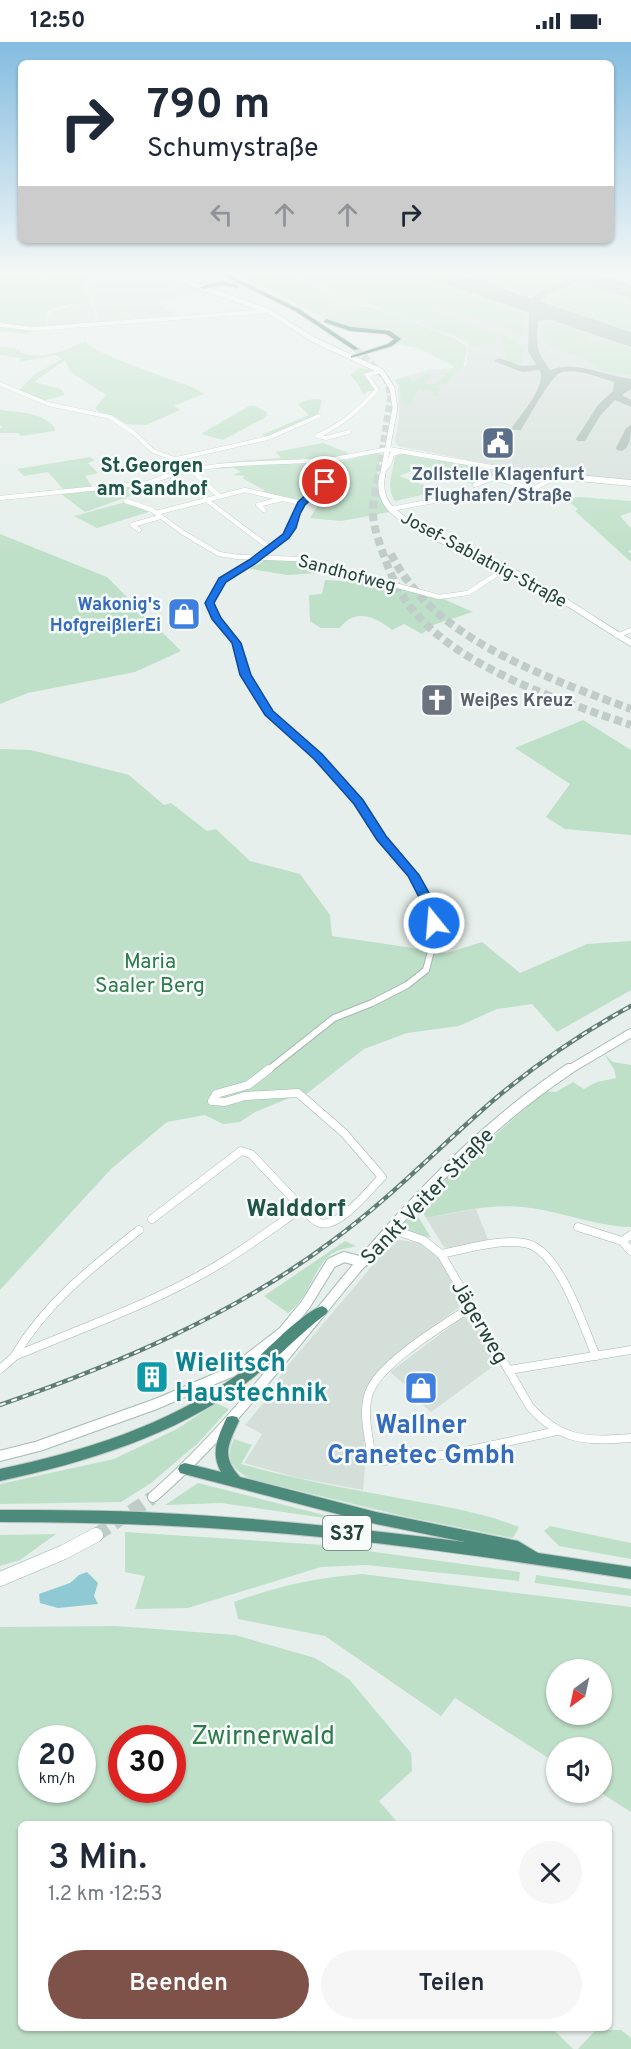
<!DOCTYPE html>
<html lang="de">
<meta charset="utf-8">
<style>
body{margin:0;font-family:Overpass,sans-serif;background:#f6f6f7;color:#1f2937;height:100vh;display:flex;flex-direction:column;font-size:22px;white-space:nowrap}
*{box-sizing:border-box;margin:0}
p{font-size:20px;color:#747a83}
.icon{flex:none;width:33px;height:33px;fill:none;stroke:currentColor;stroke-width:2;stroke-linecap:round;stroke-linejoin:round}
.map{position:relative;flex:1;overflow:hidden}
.panel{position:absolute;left:18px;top:1779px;width:594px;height:210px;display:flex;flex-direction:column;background:#fff;border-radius:9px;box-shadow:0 2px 4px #0004}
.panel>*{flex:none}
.top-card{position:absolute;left:18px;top:18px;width:596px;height:183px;border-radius:9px;box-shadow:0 2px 4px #0004;background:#fff;color:#1f2937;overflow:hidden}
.needle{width:39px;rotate:213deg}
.buttons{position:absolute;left:546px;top:1617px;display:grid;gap:12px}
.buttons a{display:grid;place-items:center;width:66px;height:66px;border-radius:50%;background:#fff;box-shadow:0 2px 4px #0004;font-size:30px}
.speed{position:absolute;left:18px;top:1683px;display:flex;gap:12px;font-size:30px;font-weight:700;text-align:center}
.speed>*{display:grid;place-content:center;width:78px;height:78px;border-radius:50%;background:#fff;box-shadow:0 2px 4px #0004;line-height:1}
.speed small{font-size:15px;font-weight:400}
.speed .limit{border:9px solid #d22;background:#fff;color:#111}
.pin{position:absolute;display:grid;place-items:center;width:51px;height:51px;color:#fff;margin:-26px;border:3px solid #fff;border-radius:50%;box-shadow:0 2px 6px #0007}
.me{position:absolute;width:66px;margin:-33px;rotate:343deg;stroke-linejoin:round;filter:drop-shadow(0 0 4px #0008)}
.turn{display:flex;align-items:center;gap:21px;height:126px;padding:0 30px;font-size:27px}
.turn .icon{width:78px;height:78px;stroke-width:2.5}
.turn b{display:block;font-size:42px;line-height:51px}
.lanes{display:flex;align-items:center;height:57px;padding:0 30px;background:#0003;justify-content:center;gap:30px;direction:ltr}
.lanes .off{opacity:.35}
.round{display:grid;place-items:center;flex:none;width:63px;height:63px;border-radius:32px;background:#f6f6f7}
.head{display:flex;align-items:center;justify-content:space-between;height:102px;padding:0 30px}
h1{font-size:36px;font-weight:600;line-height:45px}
.primary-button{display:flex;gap:12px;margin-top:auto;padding:12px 30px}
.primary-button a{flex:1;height:69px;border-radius:36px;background:#7f5249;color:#fff;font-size:24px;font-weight:600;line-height:69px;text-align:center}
.primary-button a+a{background:#f6f6f7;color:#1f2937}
.status{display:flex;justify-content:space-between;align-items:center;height:42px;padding:0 30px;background:#fff;direction:ltr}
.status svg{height:16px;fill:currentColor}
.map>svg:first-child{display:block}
</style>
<div class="status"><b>12:50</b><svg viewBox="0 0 49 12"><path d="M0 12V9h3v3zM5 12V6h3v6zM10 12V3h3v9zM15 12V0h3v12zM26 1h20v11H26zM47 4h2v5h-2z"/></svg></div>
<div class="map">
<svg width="631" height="2007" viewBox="0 0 631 2007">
<rect width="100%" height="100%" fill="#e6efeb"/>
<g fill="#d4dfda">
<polygon points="121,233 162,233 204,247 157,260 178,275 100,282 90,250 83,244"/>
<polygon points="283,233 631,233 631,439 519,428 398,404 395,400 399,376 398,344 394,338 428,328 466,325 469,303 457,296 366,262 336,270 326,266 323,253 325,249"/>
<polygon points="92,262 98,282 48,286 47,276 54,269 70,264"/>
<polygon points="476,1167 489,1200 450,1207 444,1205 426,1176"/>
<polygon points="395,1197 419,1201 429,1207 439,1217 463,1259 463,1262 383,1324 372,1336 367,1347 363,1367 365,1424 363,1448 299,1436 244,1421 262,1392 245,1383 280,1341 277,1339 283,1329"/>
<polygon points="463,1275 474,1277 499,1320 431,1370 407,1349 409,1346 390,1330"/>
</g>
<g fill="#bfe0c8" fill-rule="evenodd">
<polygon points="0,233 28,233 49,237 55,233 90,233 80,244 89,252 88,261 64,263 46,269 45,285 26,292 0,289"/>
<path d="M240,233H283L326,249L323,253L332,259L326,266C341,272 355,262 372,266C400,272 428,287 456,297L467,305L463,327L456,330L446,342L435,344L439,346V354H433L431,348L418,347L410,363L401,361L400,344L397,337L407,336L413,340L426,332H432L425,341L429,343L438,341L454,324L420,307L395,302L400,297L390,290L335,282Z"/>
<polygon points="292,233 418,233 501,262 504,266 524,272 524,293 437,264 430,266 496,291 497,302 473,304 463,296"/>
<polygon points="466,233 584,233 533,249 530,254"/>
<polygon points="587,240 631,254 631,289 542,258 546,252"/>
<polygon points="550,279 593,294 582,297 590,301 603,297 631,306 631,333 604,329 589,319 545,302 543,297 544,281"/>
<path d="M501,292C510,296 518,300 524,309L522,321L506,320Z"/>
<path d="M86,299L88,303C111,316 136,325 161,334C177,340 189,342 204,352L174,364L180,368L146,383L126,382L117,376L103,373L95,366L106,353L71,330L65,318L34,340L61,347L65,353L42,359L19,348L35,332L62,317L55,313L20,320L19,318L22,316L0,313V305L20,307V311C45,318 62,309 86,299Z"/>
<polygon points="359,326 374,328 363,333 374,343 375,349 367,349 365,353 363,352 358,342 350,333"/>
<polygon points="318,357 322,358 318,373 270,395 261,393 309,373 298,362 307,358"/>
<polygon points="249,364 254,364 267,370 266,375 223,398 201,392"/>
<path d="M0,368C21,371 37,369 54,384L55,389L21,394L18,391H0V386H3L0,383Z"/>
<polygon points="323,401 353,413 326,417 214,421 281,416 276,410"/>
<path d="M377,411L382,412C374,434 375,450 390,470L341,479L310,476L319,462L305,460L314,453L334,455L340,444L325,442L330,436L333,421Z"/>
<path d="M402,411L501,429V431L472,442L423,425L399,434L440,449L395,459C385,444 394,429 395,412Z"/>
<polygon points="90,415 95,418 88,421 98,431 85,434 93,446 65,449 48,430 24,434 17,427"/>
<polygon points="323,420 328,421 327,433 307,450 305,456 299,459 263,450 264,448 242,436 245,434 232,433 241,430 234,426 218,427 216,425"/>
<polygon points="125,443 141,450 85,470 61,452"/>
<polygon points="579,455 631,459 631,470 620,474 631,486 631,508 628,509 631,512 631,520 575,469 578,467 566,457"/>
<polygon points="126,460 152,469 97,486 74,474"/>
<polygon points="0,492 107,535 181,609 135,630 28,651 0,662"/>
<polygon points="268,516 301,519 352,533 338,535 318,531 287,533 245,526 257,523"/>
<path d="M360,537L441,556L473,570L433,583L422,592L404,582L392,588C375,574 354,566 340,586H321L310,579L309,553L322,552L325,538L356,540Z"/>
<polygon points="583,678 631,708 631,793 565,787 546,775 570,742 515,706"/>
<polygon points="0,707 31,708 129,733 164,763 171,761 207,789 216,787 250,819 300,832 330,873 332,894 447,911 482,900 520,931 587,902 631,899 631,948 557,990 532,962 497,967 459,984 407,991 364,1007 305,1053 297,1053 255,1070 240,1080 223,1082 205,1073 167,1080 111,1127 0,1248"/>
<path d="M604,1012L613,1020L631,1023V1185C593,1184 558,1168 522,1165C490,1162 457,1170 426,1176L422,1169L443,1147L446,1136L545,1049L556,1050L573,1040L584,1047L597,1040L616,1036L614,1027Z"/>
<polygon points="415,1169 431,1196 410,1190 406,1185 405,1180"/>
<path d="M345,1199L356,1204C349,1206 340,1207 333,1211C313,1224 312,1253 288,1271L264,1254Z"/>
<polygon points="216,1361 229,1367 198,1401 151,1441 121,1460 0,1462 0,1442 114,1417 177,1387"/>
<path d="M234,1397L252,1403L241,1422C291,1436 342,1446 393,1455C435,1463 479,1469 519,1485L513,1496L403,1474L251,1437C233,1428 224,1417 234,1397Z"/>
<polygon points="198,1441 328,1474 325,1476 221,1461 165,1463"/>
<polygon points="550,1484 631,1501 631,1517 559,1504 544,1489"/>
<polygon points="125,1490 324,1503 520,1530 519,1539 366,1523 321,1525 188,1566 135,1567 145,1534 125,1530"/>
<polygon points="56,1492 20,1518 0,1524 0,1493"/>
<path d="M362,1532L631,1565V1770L601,1751L602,1706H556V1721L455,1656L441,1674L325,1594L238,1577L234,1560C279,1544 314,1536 362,1532ZM556,1628H602V1672H556Z"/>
<polygon points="536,1533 631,1547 631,1554 535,1541"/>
<path d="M116,1584L235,1593L315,1616L349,1637L411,1711L412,1729L379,1759L399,1782H21V1986H552L573,2007H0V1585ZM32,1696H82V1748H32ZM122,1696H172V1748H122Z"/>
<polygon points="596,1988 621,1988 631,1996 631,2007 578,2007"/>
</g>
<polygon fill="#8ec9d4" points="87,1530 98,1541 94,1554 98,1562 58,1566 40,1561 39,1552 70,1541 79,1533"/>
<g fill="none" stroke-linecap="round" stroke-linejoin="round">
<g fill="#a2b6b0" fill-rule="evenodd">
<path d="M582,233L589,235L551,250L533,264L538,273L549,270L567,274C560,279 547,276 538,279C536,305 536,308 550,328C577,318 604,334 631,337V347L622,353L631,358V365L615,358L600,374L585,399H577L576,397L598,363L613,349L614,340C600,336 572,324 558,332C551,336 527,378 521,388H513L512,386C521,371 546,346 540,328L522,330L494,319L499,316L522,324L536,323L528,309L529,270L523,262L545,247Z"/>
<path d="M631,383C631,392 631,406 621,409L617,408L616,406L626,386Z"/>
</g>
<g fill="#a2b6b0" fill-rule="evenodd">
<polygon points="430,233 462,233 631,290 631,305 433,238"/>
<polygon points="575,233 601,233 631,243 631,257 577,240 574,235"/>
</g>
<polyline stroke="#bfccc8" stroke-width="10" stroke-dasharray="10 5" stroke-linecap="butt" points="150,1457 153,1455"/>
<polyline stroke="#bfccc8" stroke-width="14" stroke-dasharray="14 7" stroke-linecap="butt" points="96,1493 152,1456"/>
<polyline stroke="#bfccc8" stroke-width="7" stroke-dasharray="7 3" stroke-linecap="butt" points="356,307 386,336 391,353 378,436"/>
<g stroke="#bfccc8" stroke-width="8" stroke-dasharray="8 4.5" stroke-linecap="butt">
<path d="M378,434C377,444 374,455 373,466C372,482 379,500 384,514C390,531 398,549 409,563C455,625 561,659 631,683"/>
<path d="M391,512C396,521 401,531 408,539C453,603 560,641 631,667"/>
</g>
<g stroke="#a8b8b2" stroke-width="4.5">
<g id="minor-far3">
<polyline points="0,283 34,287 268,269"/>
<polyline points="0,342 48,362 110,375 134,391 153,409 193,424"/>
<path d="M349,390L326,396L317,394C342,383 358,368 377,348L367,333L381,329"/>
<polyline points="176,417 268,396 319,374"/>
<polyline points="189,425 200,436"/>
<path d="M162,436C211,417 280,423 334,417"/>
<polyline points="327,436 329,425 334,417 388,407"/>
<polyline points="496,436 509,428"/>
</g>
</g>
<g stroke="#a8b8b2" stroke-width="5">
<g id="minor-far2">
<polyline points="198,434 219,454"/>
<polyline points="494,436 533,447 555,435"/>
<polyline points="475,443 499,434"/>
<polyline points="0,456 148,441 166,434"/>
<polyline points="205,457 270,506"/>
<polyline points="126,459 152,468 182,490 219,512 238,515 299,517 439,555 468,551 506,526"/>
<polyline points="391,467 454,455"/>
<polyline points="264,468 258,463 281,457"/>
<polyline points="156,471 245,448 301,461"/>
<polyline points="139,488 132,483 160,475"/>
<polyline points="617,594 631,588"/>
<polyline points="297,695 269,671 245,633 236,601 217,577 210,561 223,538 252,520 289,490 301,461 327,434"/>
</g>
</g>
<g stroke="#a8b8b2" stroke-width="8">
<polyline id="minor-far1" points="267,1029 334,976 372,961 407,943 426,928 435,894 430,865 413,833 381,796 345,743 296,694"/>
</g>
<g stroke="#a8b8b2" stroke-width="9">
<g id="minor">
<polyline points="152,1177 241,1109 251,1112 302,1166"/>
<polyline points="578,1185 622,1199 631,1209"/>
<path d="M391,1187L423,1198L441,1212L530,1365C561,1399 587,1400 631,1396"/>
<polyline points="622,1199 631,1193"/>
<path d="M441,1212C467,1207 497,1197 524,1201C559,1206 583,1284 596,1314"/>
<path d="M471,1265C444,1283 379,1321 369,1351C362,1371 369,1396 372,1416L383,1419L452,1412L557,1389"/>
<path d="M15,1313C46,1261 92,1225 139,1188"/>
<path d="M0,1327L15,1314C75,1289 137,1267 195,1236C233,1216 267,1190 302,1166C307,1171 313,1179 320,1181C339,1187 370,1147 382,1135L344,1091L298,1051L245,1054L225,1060L212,1059L216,1052L248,1043L269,1027"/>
<polyline points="509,1328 631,1308"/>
</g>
</g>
<g stroke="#a8b8b2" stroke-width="5">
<g id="tertiary-far1">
<polyline points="388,407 526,431 573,436"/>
<polyline points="383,429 389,422 392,412 401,409"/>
</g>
</g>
<g stroke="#a8b8b2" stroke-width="7">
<polyline id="tertiary" points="558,434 631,441"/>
</g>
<g stroke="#a4bbb3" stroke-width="6">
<polyline id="secondary-far4" points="166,233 268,269 314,298 381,329 392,346 395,366 382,436"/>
</g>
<g stroke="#a4bbb3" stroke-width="7">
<path id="secondary-far3" d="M382,434C380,446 382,458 391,467C422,496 469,507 505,526C549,547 590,576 631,601"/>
</g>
<g stroke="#a4bbb3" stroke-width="10">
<polyline id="secondary-far2" points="567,1029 631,991"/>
</g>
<g stroke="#a4bbb3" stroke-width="12">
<g id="secondary-far1">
<polyline points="0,1414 39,1404 156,1362 231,1330 283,1290 306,1262 331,1221 344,1215 363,1220"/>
<path d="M153,1455C230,1388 290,1306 355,1228C418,1153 487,1082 569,1027"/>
</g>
</g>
<g stroke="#a4bbb3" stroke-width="15">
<polyline id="secondary" points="0,1537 64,1510 96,1493"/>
</g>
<g stroke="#c2cac8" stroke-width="2">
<g id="trunk">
<path d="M322,1264L326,1266L328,1269L326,1272C298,1293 274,1320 246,1341C173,1394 87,1420 0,1439V1427C84,1409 166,1384 237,1333C260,1317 298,1272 322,1264Z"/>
<path d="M232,1374L237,1375L239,1379C228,1403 221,1414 240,1435L376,1470L518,1499L538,1511L631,1525V1537C500,1517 369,1497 237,1488C158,1482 79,1480 0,1480V1468C53,1468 107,1468 160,1471C262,1476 363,1487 465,1500L376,1482L180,1431L178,1427L180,1423L185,1421L221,1430C210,1411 218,1394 227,1375Z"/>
</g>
</g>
<g stroke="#c2cac8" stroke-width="2">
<g id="motorway">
<polygon points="222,233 229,233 299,267 359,307 354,308 295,269"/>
<polygon points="222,239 240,244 237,246 222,243 203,247 200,245"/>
<polygon points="326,277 351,285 390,289 401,297 392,304 351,316 351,314 388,302 394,297 386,292 350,289 324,280"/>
</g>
</g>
<use href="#minor-far3" stroke="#fff" stroke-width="4"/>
<use href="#minor-far2" stroke="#fff" stroke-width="4.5"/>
<use href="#minor-far1" stroke="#fff" stroke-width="6"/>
<use href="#minor" stroke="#fff" stroke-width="8"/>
<use href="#tertiary-far1" stroke="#fff" stroke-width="4.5"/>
<use href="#tertiary" stroke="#fff" stroke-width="6"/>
<use href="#secondary-far4" stroke="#fff" stroke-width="5"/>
<use href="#secondary-far3" stroke="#fff" stroke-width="6"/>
<use href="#secondary-far2" stroke="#fff" stroke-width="8"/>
<use href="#secondary-far1" stroke="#fff" stroke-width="10"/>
<use href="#secondary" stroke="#fff" stroke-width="14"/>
<use href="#trunk" fill="#4c8a7c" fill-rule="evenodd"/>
<use href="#motorway" fill="#2f6f62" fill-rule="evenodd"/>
<g stroke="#5f7d75" stroke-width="4.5">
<path id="rail" d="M0,1363C117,1322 232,1274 332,1199C391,1156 441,1103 496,1056C538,1021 583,990 631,964"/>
</g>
<use href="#rail" stroke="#f7fbf9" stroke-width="2" stroke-dasharray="6" stroke-linecap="butt"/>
</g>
<linearGradient id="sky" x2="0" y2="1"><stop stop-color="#84bce0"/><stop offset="0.45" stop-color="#f4f8f6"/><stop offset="1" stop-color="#f4f8f6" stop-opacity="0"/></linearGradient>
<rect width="631" height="514" fill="url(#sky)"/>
<polygon fill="#1a73e8" stroke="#114b97" stroke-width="1.5" points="322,438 329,440 305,463 300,472 296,486 289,496 255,522 226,540 214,561 221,576 241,601 251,633 273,669 322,712 363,758 386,794 419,833 437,865 440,881 438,884 429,884 424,865 408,834 377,798 354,762 314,717 265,673 240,633 232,601 212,577 205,561 219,536 249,518 283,492 298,460"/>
<defs>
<g id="civic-square" transform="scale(1.725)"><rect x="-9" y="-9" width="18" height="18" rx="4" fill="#5c6f8a" stroke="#f7fbf9"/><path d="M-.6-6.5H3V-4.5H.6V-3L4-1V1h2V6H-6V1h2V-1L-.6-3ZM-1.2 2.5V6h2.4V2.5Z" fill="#fff"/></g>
<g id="shop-square" transform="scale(1.725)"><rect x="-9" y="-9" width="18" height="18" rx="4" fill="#3f7fe0" stroke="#f7fbf9"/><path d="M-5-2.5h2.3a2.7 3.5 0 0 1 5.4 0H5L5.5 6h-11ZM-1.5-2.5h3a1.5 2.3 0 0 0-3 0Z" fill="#fff"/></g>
<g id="church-square" transform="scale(1.725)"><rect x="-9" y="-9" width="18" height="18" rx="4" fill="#6b7280" stroke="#f7fbf9"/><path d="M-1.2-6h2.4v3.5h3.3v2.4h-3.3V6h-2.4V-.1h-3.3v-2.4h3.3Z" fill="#fff"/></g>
<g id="building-square" transform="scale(1.725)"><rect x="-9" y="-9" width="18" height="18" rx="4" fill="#0f9aa8" stroke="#f7fbf9"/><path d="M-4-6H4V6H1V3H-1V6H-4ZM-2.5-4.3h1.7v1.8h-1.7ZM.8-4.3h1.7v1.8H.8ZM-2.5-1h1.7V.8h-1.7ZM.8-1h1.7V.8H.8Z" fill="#fff"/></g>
</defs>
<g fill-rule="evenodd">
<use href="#civic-square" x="498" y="401"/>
<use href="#shop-square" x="184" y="572"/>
<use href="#church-square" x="437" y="658"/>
<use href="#building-square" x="152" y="1335"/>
<use href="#shop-square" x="421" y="1346"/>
</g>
<g text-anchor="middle" stroke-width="5" stroke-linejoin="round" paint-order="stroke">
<g font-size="18" font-weight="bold" fill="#4e5e75" stroke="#f7fbf9">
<text x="498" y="438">Zollstelle Klagenfurt<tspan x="498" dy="21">Flughafen/Straße</tspan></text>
</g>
<g font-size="18" fill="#24423a" stroke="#f7fbf9">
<text transform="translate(484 517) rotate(28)" y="6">Josef-Sablatnig-Straße</text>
<text transform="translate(347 531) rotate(15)" y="6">Sandhofweg</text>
</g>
<g font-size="18" font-weight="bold" fill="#366cbe" stroke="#f7fbf9" text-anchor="end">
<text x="161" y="568">Wakonig's<tspan x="161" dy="21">HofgreißlerEi</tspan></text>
</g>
<g font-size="18" font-weight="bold" fill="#5b616d" stroke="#f7fbf9" text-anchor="start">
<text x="460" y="664">Weißes Kreuz</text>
</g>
<g font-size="20" font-weight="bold" fill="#1f5548" stroke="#f7fbf9">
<text x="152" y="430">St.Georgen<tspan x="152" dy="23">am Sandhof</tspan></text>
</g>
<rect fill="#f7fbf9" stroke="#637a73" stroke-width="1.5" x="323" y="1474" width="48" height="34" rx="4.5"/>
<g font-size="20" font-weight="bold" fill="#24423a">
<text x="347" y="1498">S37</text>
</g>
<g font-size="21" fill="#2d7a4b" stroke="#f7fbf9">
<text x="150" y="926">Maria<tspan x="150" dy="24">Saaler Berg</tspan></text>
</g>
<g font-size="21" fill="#24423a" stroke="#f7fbf9">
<text transform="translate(427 1154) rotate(-46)" y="7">Sankt Veiter Straße</text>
<text transform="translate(480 1280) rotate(60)" y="7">Jägerweg</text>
</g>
<g font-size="24" font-weight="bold" fill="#1f5548" stroke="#f7fbf9">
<text x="296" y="1174">Walddorf</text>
</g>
<g font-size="26" font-weight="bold" fill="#0d838f" stroke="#f7fbf9" text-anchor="start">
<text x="175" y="1329">Wielitsch<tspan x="175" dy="30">Haustechnik</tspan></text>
</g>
<g font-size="26" font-weight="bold" fill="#366cbe" stroke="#f7fbf9">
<text x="421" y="1391">Wallner<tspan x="421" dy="30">Cranetec Gmbh</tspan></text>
</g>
<g font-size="26" fill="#2d7a4b" stroke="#f7fbf9">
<text x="263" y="1702">Zwirnerwald</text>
</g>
</g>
</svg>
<div class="buttons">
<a><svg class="needle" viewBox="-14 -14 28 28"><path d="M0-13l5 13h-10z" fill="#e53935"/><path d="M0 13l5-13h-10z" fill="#747a83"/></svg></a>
<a><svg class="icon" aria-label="sound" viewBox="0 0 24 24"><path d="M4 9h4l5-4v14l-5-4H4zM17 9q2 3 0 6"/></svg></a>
</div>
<div class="speed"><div>20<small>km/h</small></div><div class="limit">30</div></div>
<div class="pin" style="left:325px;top:440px;background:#d93025"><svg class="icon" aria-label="arrive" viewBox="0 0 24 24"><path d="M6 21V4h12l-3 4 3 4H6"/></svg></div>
<svg class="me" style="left:434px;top:881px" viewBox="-20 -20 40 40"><circle r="17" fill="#1a73e8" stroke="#fff" stroke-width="3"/><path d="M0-11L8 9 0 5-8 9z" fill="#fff"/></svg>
<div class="top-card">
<div class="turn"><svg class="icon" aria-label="right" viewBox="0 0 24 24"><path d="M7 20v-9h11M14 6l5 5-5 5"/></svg><div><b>790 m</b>Schumystraße</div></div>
<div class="lanes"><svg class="icon off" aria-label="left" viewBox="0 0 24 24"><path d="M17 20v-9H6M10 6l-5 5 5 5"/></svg><svg class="icon off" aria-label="ahead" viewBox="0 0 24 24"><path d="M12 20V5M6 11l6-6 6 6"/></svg><svg class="icon off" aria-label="ahead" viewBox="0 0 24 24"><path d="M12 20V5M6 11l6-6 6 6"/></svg><svg class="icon" aria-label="right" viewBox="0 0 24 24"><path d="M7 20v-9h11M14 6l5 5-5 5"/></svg></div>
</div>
<section class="panel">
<div class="head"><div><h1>3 Min.</h1><p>1.2 km · 12:53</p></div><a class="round"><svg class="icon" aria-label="close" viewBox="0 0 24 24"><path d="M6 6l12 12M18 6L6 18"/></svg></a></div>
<div class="primary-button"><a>Beenden</a><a>Teilen</a></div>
</section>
</div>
